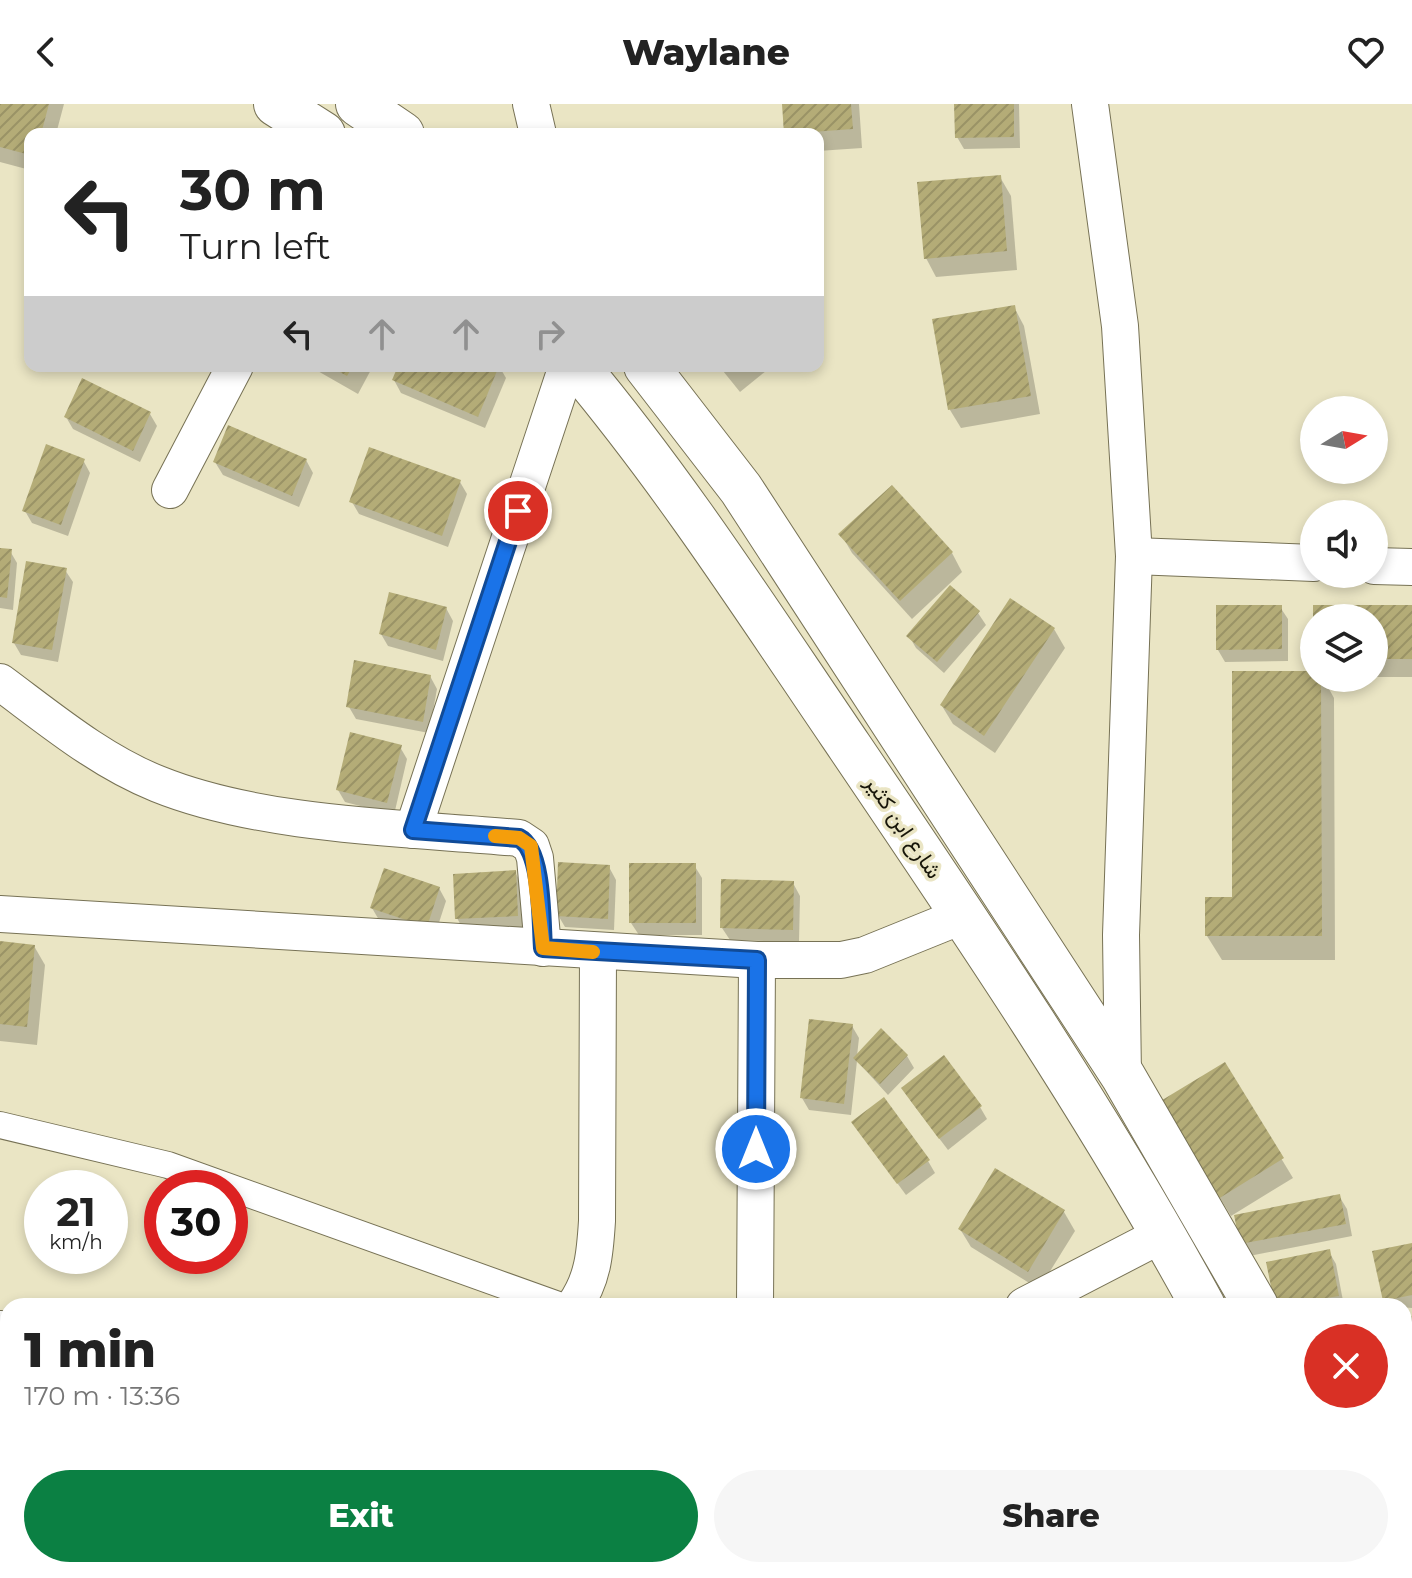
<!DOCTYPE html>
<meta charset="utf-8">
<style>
body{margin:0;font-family:Montserrat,Vazirmatn,sans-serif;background:#f6f6f6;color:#222;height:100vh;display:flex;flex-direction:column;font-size:30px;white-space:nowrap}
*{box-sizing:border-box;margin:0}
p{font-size:26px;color:#767676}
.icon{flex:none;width:44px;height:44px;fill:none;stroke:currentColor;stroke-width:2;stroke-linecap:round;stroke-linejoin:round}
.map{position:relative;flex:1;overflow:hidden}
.sheet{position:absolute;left:0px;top:1194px;width:1412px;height:280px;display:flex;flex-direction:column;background:#fff;border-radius:24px 24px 0 0;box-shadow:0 4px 12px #0003}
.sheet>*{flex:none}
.banner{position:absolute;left:24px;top:24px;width:800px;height:244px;border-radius:16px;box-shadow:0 4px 12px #0003;background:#fff;color:#222;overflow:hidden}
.needle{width:52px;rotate:79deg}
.tools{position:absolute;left:1300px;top:292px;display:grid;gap:16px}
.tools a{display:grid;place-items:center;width:88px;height:88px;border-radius:50%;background:#fff;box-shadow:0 4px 12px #0003;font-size:40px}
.speed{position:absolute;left:24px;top:1066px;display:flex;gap:16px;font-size:40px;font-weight:700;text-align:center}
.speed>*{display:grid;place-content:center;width:104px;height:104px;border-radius:50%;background:#fff;box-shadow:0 4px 12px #0003;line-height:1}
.speed small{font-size:20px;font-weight:400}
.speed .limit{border:12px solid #d22;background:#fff;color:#111}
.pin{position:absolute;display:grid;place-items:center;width:68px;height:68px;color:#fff;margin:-34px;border:4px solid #fff;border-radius:50%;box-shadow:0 2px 8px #0007}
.me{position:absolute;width:88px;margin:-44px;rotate:0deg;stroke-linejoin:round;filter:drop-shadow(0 0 6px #0008)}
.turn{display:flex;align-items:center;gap:28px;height:168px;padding:0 24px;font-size:36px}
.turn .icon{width:104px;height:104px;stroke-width:2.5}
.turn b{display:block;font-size:56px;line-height:68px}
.lanes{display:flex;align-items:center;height:76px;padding:0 24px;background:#0003;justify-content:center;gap:40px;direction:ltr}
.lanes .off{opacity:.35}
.round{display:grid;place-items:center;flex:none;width:84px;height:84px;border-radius:42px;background:#f6f6f6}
.summary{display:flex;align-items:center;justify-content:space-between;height:136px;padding:0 24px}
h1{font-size:48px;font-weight:800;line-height:60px}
.button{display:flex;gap:16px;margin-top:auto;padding:16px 24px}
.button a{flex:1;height:92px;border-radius:48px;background:#0b8043;color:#fff;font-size:32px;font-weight:800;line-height:92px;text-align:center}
.button a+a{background:#f6f6f6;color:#222}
header{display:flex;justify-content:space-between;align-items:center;height:104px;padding:0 24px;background:#fff;font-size:36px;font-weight:800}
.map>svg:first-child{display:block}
</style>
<header><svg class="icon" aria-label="back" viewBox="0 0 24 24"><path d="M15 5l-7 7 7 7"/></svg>Waylane<svg class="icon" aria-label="heart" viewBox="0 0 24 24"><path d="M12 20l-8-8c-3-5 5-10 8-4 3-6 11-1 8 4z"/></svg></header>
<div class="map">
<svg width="1412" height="1474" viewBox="0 0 1412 1474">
<defs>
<pattern id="building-hatch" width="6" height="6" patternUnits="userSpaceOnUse" patternTransform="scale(2)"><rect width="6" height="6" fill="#b4ac77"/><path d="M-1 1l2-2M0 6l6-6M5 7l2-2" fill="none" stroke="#9a9366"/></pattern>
</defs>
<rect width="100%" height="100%" fill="#eae5c4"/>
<g fill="#0003">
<polygon points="0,0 64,0 56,30 30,30 30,66 0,58"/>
<polygon points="784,0 859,0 862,44 818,47 818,30 786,30"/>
<polygon points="956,0 1019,0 1020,44 964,45 957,33"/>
<polygon points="1000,73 1011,92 1017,166 936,173 926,154"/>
<polygon points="1014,203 1024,222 1040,310 961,324 950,306 934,217"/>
<polygon points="309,262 373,262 358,290"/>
<polygon points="400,262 499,262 506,274 485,324 401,289 394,276"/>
<polygon points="719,262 772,262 740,288"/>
<polygon points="150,310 157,322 140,358 73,325 66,313"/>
<polygon points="83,356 90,369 68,432 32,419 25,407"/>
<polygon points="306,356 313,369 299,403 223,371 215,358"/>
<polygon points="460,378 467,390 448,443 359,410 352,398"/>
<polygon points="892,384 952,449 962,468 912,515 852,449 841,430"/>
<polygon points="0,446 10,447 17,459 13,506 0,504"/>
<polygon points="65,466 73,478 58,558 21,551 14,539"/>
<polygon points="1280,503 1288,515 1288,557 1225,558 1218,546"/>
<polygon points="1412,503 1412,573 1374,573 1374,514 1315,514"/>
<polygon points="446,504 453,517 443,557 388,542 381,530"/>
<polygon points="978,509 986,521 944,569 916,544 909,532"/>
<polygon points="1054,525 1065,544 995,649 953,620 942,602"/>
<polygon points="1314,569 1314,574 1323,574 1334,594 1335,856 1222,856 1207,832 1234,795"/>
<polygon points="430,572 437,585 429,629 356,615 349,603"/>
<polygon points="400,643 407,655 394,711 345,698 338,686"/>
<polygon points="694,761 702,774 702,831 639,831 631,819"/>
<polygon points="609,763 616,776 614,826 565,823 558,811"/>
<polygon points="515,768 522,781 524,823 464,827 457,814"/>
<polygon points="793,779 800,792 799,838 730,836 722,824"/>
<polygon points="439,784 446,797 434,834 379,816 372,804"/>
<polygon points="0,839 34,842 45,861 37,941 0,937"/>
<polygon points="852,922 859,934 857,952 907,952 914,964 888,991 857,957 851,1011 809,1006 802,994"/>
<polygon points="1224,960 1293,1074 1231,1112 1173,1017"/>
<polygon points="910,996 980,1003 987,1015 948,1046"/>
<polygon points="853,1019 928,1057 935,1069 906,1091"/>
<polygon points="1339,1092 1347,1105 1352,1132 1249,1152 1242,1140"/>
<polygon points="1064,1108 1075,1127 1039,1185 971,1143 960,1125"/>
<polygon points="1412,1141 1412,1204 1388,1202 1385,1196"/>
<polygon points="1329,1148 1336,1160 1344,1202 1277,1202"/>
<polygon points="1412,1216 1412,1290 1404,1294 1404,1219"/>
</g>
<g fill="url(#building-hatch)">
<polygon points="0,0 49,0 41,30 30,30 30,51 0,43"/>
<polygon points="782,0 851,0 853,25 784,30"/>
<polygon points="954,0 1014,0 1014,33 955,34"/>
<polygon points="1001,71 1007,147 924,155 917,78"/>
<polygon points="1015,201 1031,292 948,306 932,215"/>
<polygon points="329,262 353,262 347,272"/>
<polygon points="398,262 499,262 478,313 392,276"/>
<polygon points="82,274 151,308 133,347 64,313"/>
<polygon points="228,321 307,355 292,392 213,358"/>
<polygon points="46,340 85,355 61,421 22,407"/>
<polygon points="369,343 461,376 442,432 349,398"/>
<polygon points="892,381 953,448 900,497 838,430"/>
<polygon points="0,444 12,445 7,494 0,493"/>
<polygon points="26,457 67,464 52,546 12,539"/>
<polygon points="950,481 980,507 937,558 906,532"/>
<polygon points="389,488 447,503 436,546 379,530"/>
<polygon points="1010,494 1055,524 984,632 940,601"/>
<polygon points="1216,501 1282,501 1282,545 1216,546"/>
<polygon points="1313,501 1412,501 1412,555 1374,555 1374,514 1313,514"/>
<polygon points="354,556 431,571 423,618 346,603"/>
<polygon points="1232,567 1314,567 1314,574 1321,574 1322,832 1205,832 1205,793 1232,793"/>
<polygon points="350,628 402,641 387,699 336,686"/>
<polygon points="558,758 610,761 608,815 556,812"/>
<rect x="629" y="759" width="67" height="60"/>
<polygon points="384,764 440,783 427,823 370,804"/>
<polygon points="516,766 518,812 455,815 453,770"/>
<polygon points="721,775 794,777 793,826 720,824"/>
<polygon points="0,837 35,841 27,923 0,920"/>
<polygon points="809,915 853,920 844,1000 800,994"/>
<polygon points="881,924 908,951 880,980 853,954"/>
<polygon points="944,951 982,1002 939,1035 901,984"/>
<polygon points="1225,958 1284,1054 1218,1095 1159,998"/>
<polygon points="884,993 930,1056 897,1080 851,1018"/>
<polygon points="995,1064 1065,1106 1028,1168 958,1125"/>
<polygon points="1340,1090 1346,1120 1240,1140 1234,1111"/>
<polygon points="1412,1139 1412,1191 1383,1197 1372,1147"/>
<polygon points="1330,1145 1339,1192 1275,1202 1266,1158"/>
<polygon points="1412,1212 1412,1274 1404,1279 1404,1216"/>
<polygon points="1201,1466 1207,1466 1215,1474 1193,1474"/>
</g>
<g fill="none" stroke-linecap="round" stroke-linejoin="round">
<g stroke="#777255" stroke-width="28">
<g id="pedestrian">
<polyline points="0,1021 168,1061 561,1202"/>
<polyline points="0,1220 8,1221"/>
<polyline points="0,1386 8,1390"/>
<polyline points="114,1466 118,1474"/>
<polyline points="310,1466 316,1474"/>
</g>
</g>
<g stroke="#777255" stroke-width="38">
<g id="minor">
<polyline points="531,0 538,30"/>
<polyline points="1090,0 1120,222 1134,452 1121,831 1123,972"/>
<polyline points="170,386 235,262"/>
<polyline points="1134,452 1314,459"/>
<polyline points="1374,462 1412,463"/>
<path d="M0,578C50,615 100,657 158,680C262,722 407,724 519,734L531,742L535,754L543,844"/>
<polyline points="413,726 567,262"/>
<polyline points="0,810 757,856 841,856 865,851 964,811"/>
<path d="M574,1202C593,1176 595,1149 597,1117L598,848"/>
<polyline points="755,1202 757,856"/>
<polyline points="1024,1202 1163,1130"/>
<polyline points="1404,1395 1412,1386"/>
<polyline points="459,1474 461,1466"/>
<polyline points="704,1474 707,1466"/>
</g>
</g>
<g stroke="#777255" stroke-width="46">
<g id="tertiary">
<polyline points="276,0 323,30"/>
<polyline points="358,0 402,30"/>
<path d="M577,262C674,378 756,505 841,630C967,816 1095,1004 1203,1202"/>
<polyline points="646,262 741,385 1123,972 1256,1202"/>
<polyline points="1404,1447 1412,1459"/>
<polyline points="1352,1466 1358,1474"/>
</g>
</g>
<use href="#pedestrian" stroke="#fff" stroke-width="26"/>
<use href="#minor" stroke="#fff" stroke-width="36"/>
<use href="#tertiary" stroke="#fff" stroke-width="44"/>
</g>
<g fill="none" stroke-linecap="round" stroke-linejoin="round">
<g stroke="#114b97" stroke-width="20">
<path id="route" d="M518,407L413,726L519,734C543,746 541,817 543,844L757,856L756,1045"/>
</g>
<use href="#route" stroke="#1a73e8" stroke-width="14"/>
<polyline stroke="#f59e0b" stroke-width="14" points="495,732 519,734 531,742 543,844 593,848"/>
</g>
<g text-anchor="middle" stroke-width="7" stroke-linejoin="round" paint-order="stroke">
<g font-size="22" fill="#171509" stroke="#eae5c4">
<text transform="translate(904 723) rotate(56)" y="8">شارع ابن كثير</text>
</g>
</g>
</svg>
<div class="tools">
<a><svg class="needle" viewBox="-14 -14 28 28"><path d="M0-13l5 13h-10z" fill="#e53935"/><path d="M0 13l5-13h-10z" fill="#767676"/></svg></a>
<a><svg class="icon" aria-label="sound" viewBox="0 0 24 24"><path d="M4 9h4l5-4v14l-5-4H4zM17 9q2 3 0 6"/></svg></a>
<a><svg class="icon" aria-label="layers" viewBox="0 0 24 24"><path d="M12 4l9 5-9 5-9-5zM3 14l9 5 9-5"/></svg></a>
</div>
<div class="speed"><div>21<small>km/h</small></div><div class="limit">30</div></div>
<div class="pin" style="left:518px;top:407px;background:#d93025"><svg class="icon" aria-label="arrive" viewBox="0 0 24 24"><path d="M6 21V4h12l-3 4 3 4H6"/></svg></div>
<svg class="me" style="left:756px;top:1045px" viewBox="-20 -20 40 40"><circle r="17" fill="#1a73e8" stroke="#fff" stroke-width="3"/><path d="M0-11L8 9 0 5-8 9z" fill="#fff"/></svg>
<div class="banner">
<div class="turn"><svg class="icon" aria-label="left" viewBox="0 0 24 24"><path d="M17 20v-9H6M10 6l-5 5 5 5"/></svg><div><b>30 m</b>Turn left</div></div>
<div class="lanes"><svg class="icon" aria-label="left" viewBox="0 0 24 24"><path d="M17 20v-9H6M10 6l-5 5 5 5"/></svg><svg class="icon off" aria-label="ahead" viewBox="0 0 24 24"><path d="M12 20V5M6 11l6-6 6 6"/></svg><svg class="icon off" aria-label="ahead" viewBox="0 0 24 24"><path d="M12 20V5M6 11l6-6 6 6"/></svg><svg class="icon off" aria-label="right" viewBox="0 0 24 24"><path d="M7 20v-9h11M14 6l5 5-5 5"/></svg></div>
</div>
<section class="sheet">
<div class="summary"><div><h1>1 min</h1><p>170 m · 13:36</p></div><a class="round" style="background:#d93025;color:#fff"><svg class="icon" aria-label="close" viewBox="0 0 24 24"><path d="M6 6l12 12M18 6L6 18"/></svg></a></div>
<div class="button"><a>Exit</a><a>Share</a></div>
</section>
</div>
